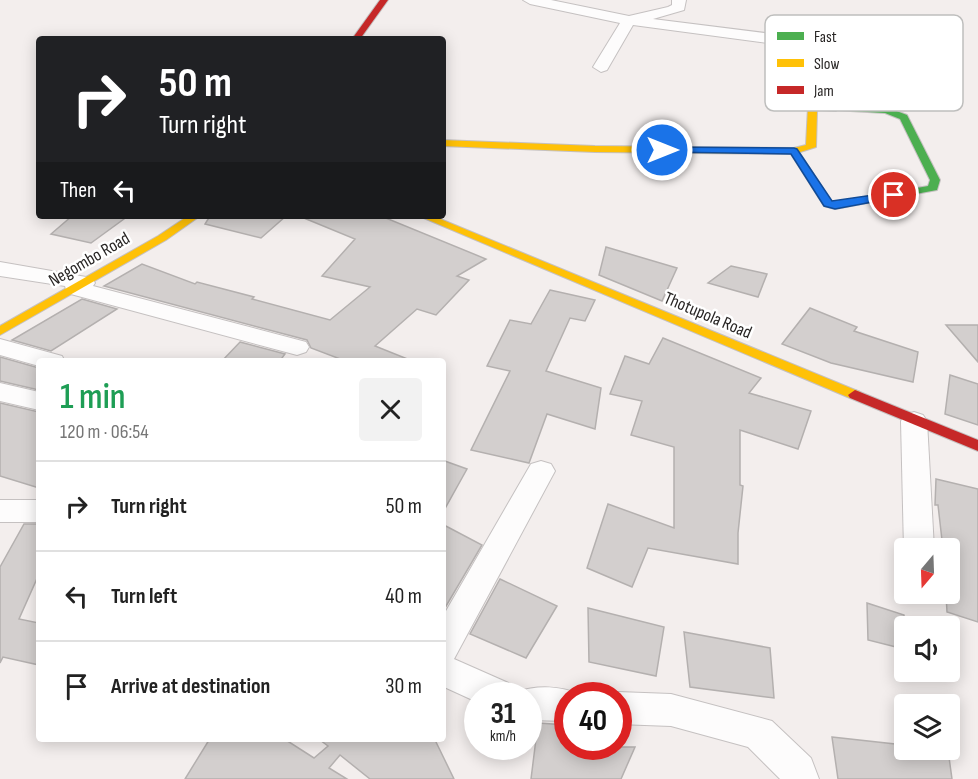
<!DOCTYPE html>
<meta charset="utf-8">
<style>
body{margin:0;font-family:"Sofia Sans Condensed",sans-serif;background:#f2f2f2;color:#222;height:100vh;display:flex;flex-direction:column;font-size:22px;white-space:nowrap}
*{box-sizing:border-box;margin:0}
p{font-size:20px;color:#767676}
.icon{flex:none;width:33px;height:33px;fill:none;stroke:currentColor;stroke-width:2;stroke-linecap:round;stroke-linejoin:round}
.map{position:relative;flex:1;overflow:hidden}
.drawer{position:absolute;left:36px;top:358px;width:410px;height:384px;display:flex;flex-direction:column;background:#fff;border-radius:6px;box-shadow:0 3px 15px #0003}
.drawer>*{flex:none}
.banner{position:absolute;left:36px;top:36px;width:410px;height:183px;border-radius:6px;box-shadow:0 3px 15px #0003;background:#202124;color:#fff;overflow:hidden}
.needle{width:39px;rotate:199deg}
.buttons{position:absolute;left:894px;top:538px;display:grid;gap:12px}
.buttons a{display:grid;place-items:center;width:66px;height:66px;border-radius:6px;background:#fff;box-shadow:0 3px 15px #0003;font-size:30px}
.speed{position:absolute;left:464px;top:682px;display:flex;gap:12px;font-size:30px;font-weight:700;text-align:center}
.speed>*{display:grid;place-content:center;width:78px;height:78px;border-radius:50%;background:#fff;box-shadow:0 3px 15px #0003;line-height:1}
.speed small{font-size:15px;font-weight:400}
.speed .limit{border:9px solid #d22;background:#fff;color:#111}
.pin{position:absolute;display:grid;place-items:center;width:51px;height:51px;color:#fff;margin:-26px;border:3px solid #fff;border-radius:50%;box-shadow:0 2px 6px #0007}
.me{position:absolute;width:66px;margin:-33px;rotate:90deg;stroke-linejoin:round;filter:drop-shadow(0 0 4px #0008)}
.turn{display:flex;align-items:center;gap:21px;height:126px;padding:0 24px;font-size:27px}
.turn .icon{width:78px;height:78px;stroke-width:2.5}
.turn b{display:block;font-size:42px;line-height:51px}
.then{display:flex;align-items:center;height:57px;padding:0 24px;background:#0003;gap:12px;font-size:22px}
.round{display:grid;place-items:center;flex:none;width:63px;height:63px;border-radius:6px;background:#f2f2f2}
.overview{display:flex;align-items:center;justify-content:space-between;height:102px;padding:0 24px}
h1{font-size:36px;font-weight:600;line-height:45px;color:#1e9e55}
ul{padding:0;list-style:none}
li{display:flex;align-items:center;gap:18px;height:90px;padding:0 24px;border-top:2px solid #e0e0e0}
li div{flex:1}
li b{display:block;font-size:22px}
li em{font-style:normal}
.map>svg:first-child{display:block}
</style>
<div class="map">
<svg width="978" height="779" viewBox="0 0 978 779">
<rect width="100%" height="100%" fill="#f3eeed"/>
<g fill="#d3cfce" stroke="#b4b0af" stroke-width="1.5">
<polygon points="72,216 128,216 91,243 51,234"/>
<polygon points="210,216 286,216 261,238 205,224"/>
<polygon points="299,216 381,216 486,259 457,276 469,280 436,315 417,309 375,346 410,360 410,362 348,362 311,348 307,340 104,286 142,264 195,284 197,282 254,297 252,299 330,320 370,287 322,276 355,239"/>
<polygon points="606,247 677,268 662,301 599,275"/>
<polygon points="731,266 767,274 758,297 708,283"/>
<polygon points="550,290 595,300 585,321 570,318 546,371 601,388 595,429 547,414 529,463 471,450 510,371 487,366 510,320 531,324"/>
<polygon points="82,299 117,309 51,351 12,340"/>
<polygon points="810,308 857,327 854,331 918,352 913,382 831,363 782,344"/>
<polygon points="946,325 978,325 978,362"/>
<polygon points="663,338 761,378 749,393 811,411 798,449 740,430 740,485 743,486 738,533 738,564 648,548 632,587 587,568 608,504 674,528 674,447 631,435 642,401 610,394 625,356 649,364"/>
<polygon points="240,342 285,354 279,362 221,362"/>
<polygon points="0,357 39,368 39,390 0,381"/>
<polygon points="950,375 978,384 978,425 945,414"/>
<polygon points="0,403 39,412 39,488 0,476"/>
<polygon points="442,460 467,469 442,514"/>
<polygon points="936,479 978,489 978,622 947,612 946,594 950,594 950,549 943,549 938,505 935,505"/>
<polygon points="24,524 39,524 39,574 19,619 39,623 39,665 3,657 0,663 0,567"/>
<polygon points="442,524 482,545 442,613"/>
<polygon points="500,579 557,606 526,658 470,634"/>
<polygon points="867,603 904,615 904,649 868,640"/>
<polygon points="588,608 664,627 656,676 589,662"/>
<polygon points="684,632 770,648 774,698 690,687"/>
<polygon points="538,723 567,725 567,747 635,747 621,779 531,779"/>
<polygon points="832,737 904,745 904,750 948,750 952,779 838,779"/>
<polygon points="209,740 286,740 314,758 328,746 320,740 435,740 454,779 370,779 340,755 329,768 347,779 185,779"/>
</g>
<g fill="none" stroke-linecap="round" stroke-linejoin="round">
<g stroke="#c5c1c1" stroke-width="2">
<g id="street">
<polygon points="523,0 551,0 629,16 668,7 672,5 672,0 686,0 684,10 653,19 821,40 829,45 821,50 633,25 607,70 601,72 593,67 620,23 530,4"/>
<polygon points="0,262 92,278 95,283 93,286 306,342 309,347 306,352 297,355 67,293 65,286 0,276"/>
<polygon points="0,339 62,356 65,362 39,362 39,366 0,355"/>
<polygon points="0,383 39,392 39,410 0,401"/>
<polygon points="914,412 923,415 927,421 934,549 904,550 901,421 905,415"/>
<path d="M541,461L551,464L555,471L454,659L513,685L517,692C536,685 561,686 579,694L580,696H567V721L528,720V696H477V702L442,686V618L531,464Z"/>
<rect x="0" y="500" width="39" height="22"/>
<polygon points="618,692 671,694 772,721 811,758 819,779 780,779 748,747 671,726 618,724 618,696 607,696"/>
</g>
</g>
<g stroke="#c5c1c1" stroke-width="2">
<polygon id="fast" points="836,105 886,107 907,115 940,180 937,190 835,209 824,206 789,151 791,149 797,149 832,202 835,203 928,186 930,180 900,119 885,113 833,110 831,108"/>
</g>
<g stroke="#c5c1c1" stroke-width="2">
<g id="slow">
<polygon points="813,104 836,105 841,108 836,111 817,110 816,147 794,154 595,152 442,146 442,140 595,146 794,148 806,145 808,107"/>
<polygon points="188,216 200,216 166,240 0,335 0,326 158,236"/>
<polygon points="419,216 433,216 860,392 862,395 860,398 850,398"/>
</g>
</g>
<g stroke="#c5c1c1" stroke-width="2">
<g id="jam">
<polygon points="380,0 388,0 360,39 352,39"/>
<polygon points="855,390 978,440 978,451 850,398 848,395"/>
</g>
</g>
<use href="#street" fill="#fdfcfc" fill-rule="evenodd"/>
<use href="#fast" fill="#4caf50" fill-rule="evenodd"/>
<use href="#slow" fill="#ffc107" fill-rule="evenodd"/>
<use href="#jam" fill="#c62828" fill-rule="evenodd"/>
</g>
<polygon fill="#1a73e8" stroke="#114b97" stroke-width="1.5" points="658,147 794,148 797,149 832,201 894,192 899,195 894,198 835,209 824,206 791,154 662,152 657,150"/>
<g text-anchor="middle" stroke-width="5" stroke-linejoin="round" paint-order="stroke">
<g font-size="18" fill="#282524" stroke="#fff">
<text transform="translate(89 259) rotate(-30)" y="6">Negombo Road</text>
<text transform="translate(708 315) rotate(23)" y="6">Thotupola Road</text>
</g>
</g>
<rect x="765" y="15" width="198" height="96" rx="9" fill="#fff" stroke="#bebebd" stroke-width="1.5"/>
<rect x="777" y="32" width="27" height="8" fill="#4caf50"/>
<rect x="777" y="59" width="27" height="8" fill="#ffc107"/>
<rect x="777" y="86" width="27" height="8" fill="#c62828"/>
<g font-size="16" fill="#282524">
<text x="814" y="42">Fast</text>
<text x="814" y="69">Slow</text>
<text x="814" y="96">Jam</text>
</g>
</svg>
<div class="buttons">
<a><svg class="needle" viewBox="-14 -14 28 28"><path d="M0-13l5 13h-10z" fill="#e53935"/><path d="M0 13l5-13h-10z" fill="#767676"/></svg></a>
<a><svg class="icon" aria-label="sound" viewBox="0 0 24 24"><path d="M4 9h4l5-4v14l-5-4H4zM17 9q2 3 0 6"/></svg></a>
<a><svg class="icon" aria-label="layers" viewBox="0 0 24 24"><path d="M12 4l9 5-9 5-9-5zM3 14l9 5 9-5"/></svg></a>
</div>
<div class="speed"><div>31<small>km/h</small></div><div class="limit">40</div></div>
<div class="pin" style="left:894px;top:195px;background:#d93025"><svg class="icon" aria-label="arrive" viewBox="0 0 24 24"><path d="M6 21V4h12l-3 4 3 4H6"/></svg></div>
<svg class="me" style="left:662px;top:150px" viewBox="-20 -20 40 40"><circle r="17" fill="#1a73e8" stroke="#fff" stroke-width="3"/><path d="M0-11L8 9 0 5-8 9z" fill="#fff"/></svg>
<div class="banner">
<div class="turn"><svg class="icon" aria-label="right" viewBox="0 0 24 24"><path d="M7 20v-9h11M14 6l5 5-5 5"/></svg><div><b>50 m</b>Turn right</div></div>
<div class="then">Then<svg class="icon" aria-label="left" viewBox="0 0 24 24"><path d="M17 20v-9H6M10 6l-5 5 5 5"/></svg></div>
</div>
<section class="drawer">
<div class="overview"><div><h1>1 min</h1><p>120 m · 06:54</p></div><a class="round"><svg class="icon" aria-label="close" viewBox="0 0 24 24"><path d="M6 6l12 12M18 6L6 18"/></svg></a></div>
<ul>
<li><svg class="icon" aria-label="right" viewBox="0 0 24 24"><path d="M7 20v-9h11M14 6l5 5-5 5"/></svg><div><b>Turn right</b></div><em>50 m</em></li>
<li><svg class="icon" aria-label="left" viewBox="0 0 24 24"><path d="M17 20v-9H6M10 6l-5 5 5 5"/></svg><div><b>Turn left</b></div><em>40 m</em></li>
<li><svg class="icon" aria-label="arrive" viewBox="0 0 24 24"><path d="M6 21V4h12l-3 4 3 4H6"/></svg><div><b>Arrive at destination</b></div><em>30 m</em></li>
</ul>
</section>
</div>
